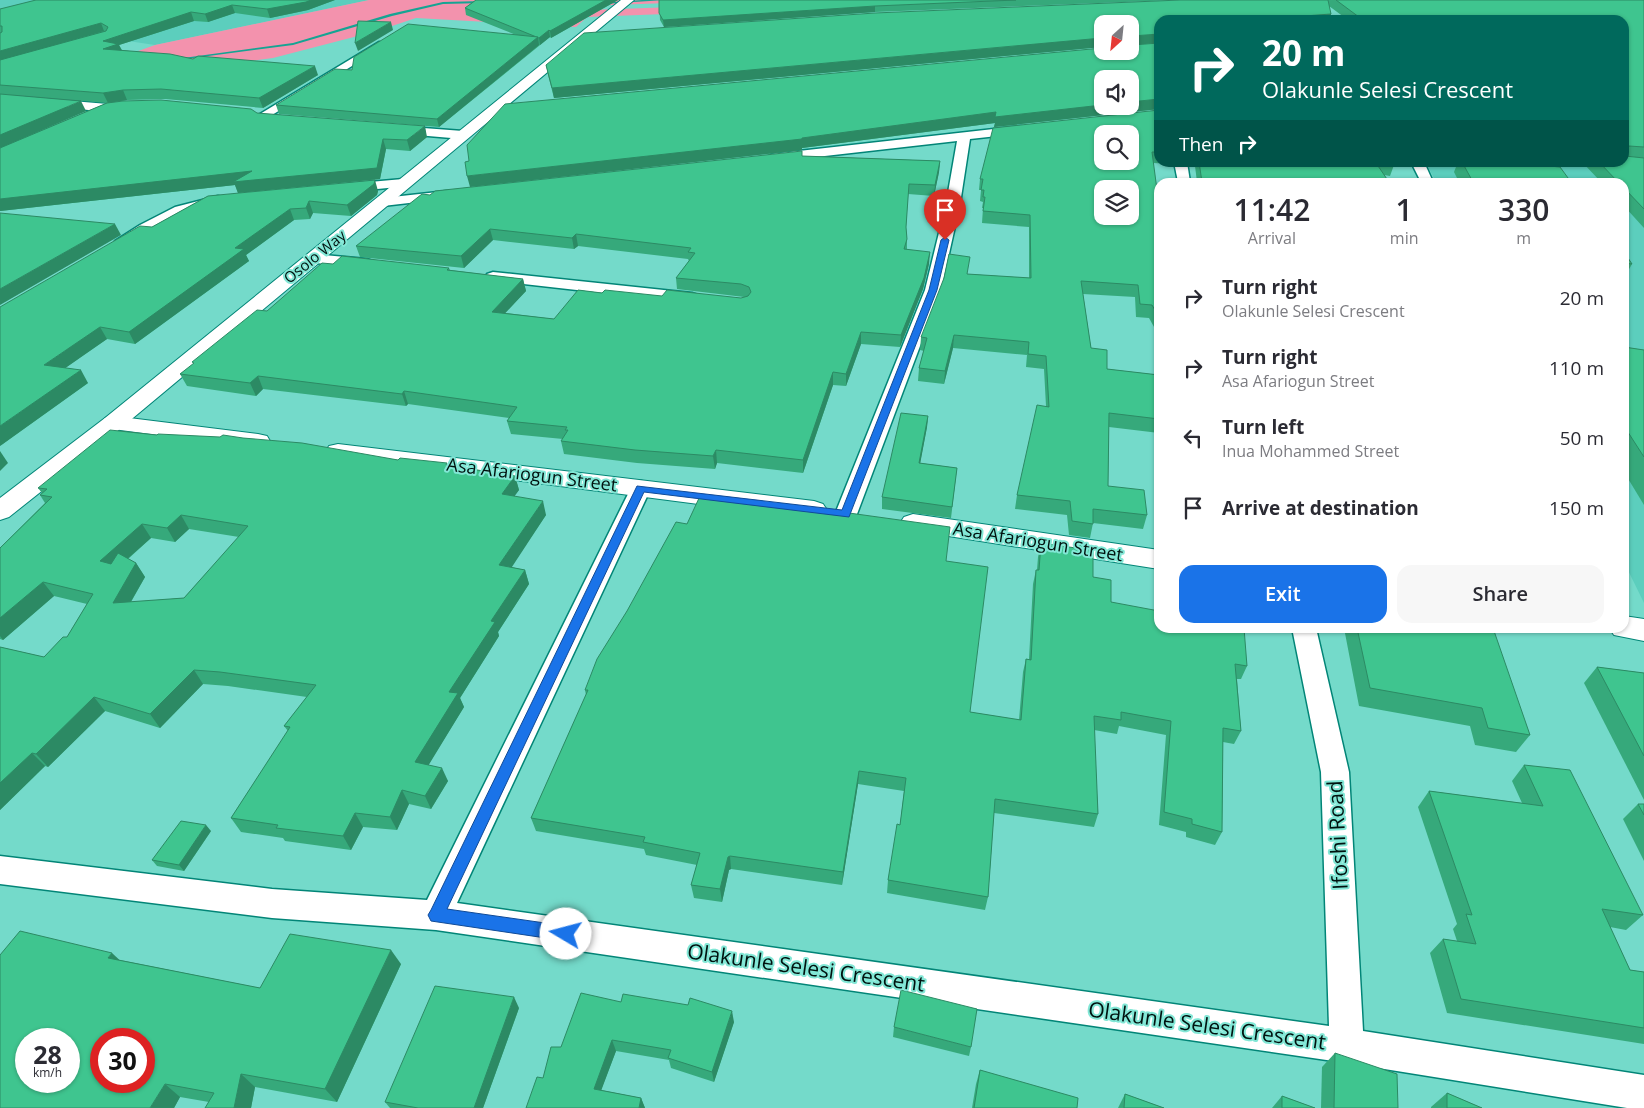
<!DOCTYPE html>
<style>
body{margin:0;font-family:"Open Sans",sans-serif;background:#f7f7f7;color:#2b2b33;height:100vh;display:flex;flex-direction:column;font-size:19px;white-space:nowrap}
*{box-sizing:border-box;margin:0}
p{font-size:16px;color:#7c7c81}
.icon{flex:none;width:28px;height:28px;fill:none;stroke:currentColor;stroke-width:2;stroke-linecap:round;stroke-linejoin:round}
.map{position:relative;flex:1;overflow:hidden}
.sheet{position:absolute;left:1154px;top:178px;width:475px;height:455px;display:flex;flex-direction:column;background:#fff;border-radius:15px;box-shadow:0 1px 4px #0004}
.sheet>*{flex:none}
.guide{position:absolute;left:1154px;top:15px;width:475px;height:152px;border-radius:15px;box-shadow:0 1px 4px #0004;background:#00695c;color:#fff;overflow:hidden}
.needle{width:32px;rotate:207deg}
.controls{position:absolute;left:1094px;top:15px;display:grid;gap:10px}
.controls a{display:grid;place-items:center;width:45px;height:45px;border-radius:10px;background:#fff;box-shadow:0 1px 4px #0004;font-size:25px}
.speed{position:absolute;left:15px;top:1028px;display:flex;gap:10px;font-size:25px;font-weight:700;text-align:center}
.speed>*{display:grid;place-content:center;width:65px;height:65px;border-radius:50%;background:#fff;box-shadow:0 1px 4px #0004;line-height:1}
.speed small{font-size:12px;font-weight:400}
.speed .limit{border:8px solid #d22;background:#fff;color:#111}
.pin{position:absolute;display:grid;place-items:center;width:42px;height:42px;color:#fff;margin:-51px -21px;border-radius:50% 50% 50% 0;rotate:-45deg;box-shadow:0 0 5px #0007}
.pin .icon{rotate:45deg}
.me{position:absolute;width:55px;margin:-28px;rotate:278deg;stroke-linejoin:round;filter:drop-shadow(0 0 4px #0008)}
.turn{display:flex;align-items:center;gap:18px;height:105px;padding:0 25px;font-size:22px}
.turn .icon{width:65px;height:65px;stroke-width:2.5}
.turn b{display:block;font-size:35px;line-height:42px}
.then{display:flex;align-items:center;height:48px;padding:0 25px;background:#0003;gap:10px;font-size:19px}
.eta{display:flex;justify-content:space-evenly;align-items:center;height:85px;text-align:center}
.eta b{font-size:30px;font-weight:600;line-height:35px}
.primary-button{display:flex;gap:10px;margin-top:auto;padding:10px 25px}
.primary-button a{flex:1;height:58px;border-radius:15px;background:#1a73e8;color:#fff;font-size:20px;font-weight:600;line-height:58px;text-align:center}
.primary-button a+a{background:#f7f7f7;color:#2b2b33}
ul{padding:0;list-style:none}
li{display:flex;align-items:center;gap:15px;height:70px;padding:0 25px}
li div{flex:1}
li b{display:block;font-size:19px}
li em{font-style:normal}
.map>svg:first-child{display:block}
</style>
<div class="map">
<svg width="1644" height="1108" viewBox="0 0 1644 1108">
<rect width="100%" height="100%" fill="#74daca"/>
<g fill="#5ccebd">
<polygon points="0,0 369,0 155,45 0,22"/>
<polygon points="1644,0 1644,603 1624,562 1624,182 1436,182 1426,163 1624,162 1624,20"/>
</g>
<polygon fill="#f392ad" points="369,0 754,0 583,6 590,10 874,0 824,8 587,17 576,27 416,18 377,31 273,58 134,76 67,107 13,96 155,45"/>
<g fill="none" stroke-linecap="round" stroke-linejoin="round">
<g fill="#15a493" fill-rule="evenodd">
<polygon points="642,0 665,0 603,4 601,3"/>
<polygon points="483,1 484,3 443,4 392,16 293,45 178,60 176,59 293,43 390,14 443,2"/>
</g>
<g stroke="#028577" stroke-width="3">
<g id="minor">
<polygon points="379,42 383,43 383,47 272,115 290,118 292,121 290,124 261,121 255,117"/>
<polygon points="0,95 108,104 114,108 108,112 0,101"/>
<polygon points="397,126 463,131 469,135 463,139 393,133 391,130 393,127"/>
<polygon points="1021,126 1025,127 1027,130 1025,133 970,139 960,204 941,290 857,514 854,519 846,521 838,519 835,514 925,290 946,204 957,141 772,162 766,158 772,154"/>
<polygon points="1174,162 1187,162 1190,182 1178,182"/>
<polygon points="1411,162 1424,162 1433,182 1421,182"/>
<polygon points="403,179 410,183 408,186 347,192 340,188 347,184"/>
<polygon points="447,191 452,192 454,195 452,198 383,206 376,202 383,198"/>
<polygon points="218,196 223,197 225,200 223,203 185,213 127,244 117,244 115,241 140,225 175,207"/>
<polygon points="313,254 367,259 372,261 375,264 372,267 367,269 308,262 305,259 308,256"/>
<polygon points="493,272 692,293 698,295 700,298 698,301 692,303 487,280 485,277 487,274"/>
<polygon points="641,481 648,483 651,488 457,903 1329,1026 1321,772 1292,628 1316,628 1349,772 1363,1031 1644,1075 1644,1108 1627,1108 1347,1063 436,930 272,918 0,884 0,856 272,889 427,900 631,488 634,483"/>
</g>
</g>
<g stroke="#028577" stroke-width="2">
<g id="tertiary">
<polygon points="113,416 258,434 267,436 270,441 267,446 258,448 105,428 101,423 105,418"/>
<polygon points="338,444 814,501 823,504 827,510 823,516 814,519 329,456 326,451 329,446"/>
<polygon points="913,514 1159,550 1159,569 904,529 900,523 904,517"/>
<polygon points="1624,616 1644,619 1644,641 1614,635 1609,628 1624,628"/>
</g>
</g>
<g stroke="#028577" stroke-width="2">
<polygon id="secondary" points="621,0 634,0 121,428 9,517 0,520 0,498 105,418"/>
</g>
<use href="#minor" fill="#fff" fill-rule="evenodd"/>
<use href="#tertiary" fill="#fff" fill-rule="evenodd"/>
<use href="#secondary" fill="#fff" fill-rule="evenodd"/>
</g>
<g fill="#36a97b" fill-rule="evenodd">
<path d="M335,0L308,10L270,18L235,13L208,22L194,21L119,45L122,50L318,75L263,108L165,99L127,100L117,102L257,113L427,137L410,151L386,149L380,179L238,193L235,185L0,211V9ZM14,95L107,103L30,135L86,111Z"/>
<polygon points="476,0 618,0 551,38 550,37 439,127 279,114 276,105 352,70 516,35 466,15 465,8"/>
<polygon points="659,0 1175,0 875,12 664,27 660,20"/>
<polygon points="1180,0 1644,0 1644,228 1624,206 1624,182 1601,182 1582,162 1624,162 1624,20 1348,20 1329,6 1331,14 1329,20 1159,20 1159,109 994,127 995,123 802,148 802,150 470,187 1130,51 1130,24 1102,24 1102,48 1102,47 554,98 548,75 546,65"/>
<polygon points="1159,110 1159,162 1173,162 1173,164 1153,163 1159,205 1159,341 1158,334 1149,318 1136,317 1135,297 1083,294 1091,348 1107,369 1159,375 1159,433 1109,427 1108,486 1147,515 1143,529 1093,523 1090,538 1069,535 1067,515 1015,509 1017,495 1046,406 1044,369 1026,367 1027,355 953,348 944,384 918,381 919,368 924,351 920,350 921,337 968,274 1029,278 1029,227 982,223 983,208 982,208 983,202 980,201 981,190 979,190 980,179"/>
<polygon points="802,156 940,161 939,172 934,196 908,194 906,228 907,239 907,249 929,264 923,289 900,347 861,344 846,386 833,385 803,473 717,463 715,469 637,463 564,454 561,441 563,439 511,434 507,421 509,418 408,404 406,406 263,389 256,396 187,386 180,374 333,264 449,268 450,270 523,279 526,291 505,313 554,319 602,293 662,296 741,298 744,297 677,289 676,278 689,261 688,259 578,246 574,249 493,240 464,268 360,257 356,246 430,195"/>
<polygon points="1188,162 1393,162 1394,165 1390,176 1384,175 1389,182 1197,182 1195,166 1189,165"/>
<polygon points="1458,162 1507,162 1571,182 1459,182 1454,172"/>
<polygon points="378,191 377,195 351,216 313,213 310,219 294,220 246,255 249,261 135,344 107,339 65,368 88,383 0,446 152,227 208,196"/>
<polygon points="1624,252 1632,264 1624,278"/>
<polygon points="1624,347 1644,350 1644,505 1624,472"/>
<polygon points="928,416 927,427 920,463 957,468 951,518 882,509 882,497"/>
<path d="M157,435L243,438L398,460L448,465L515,476L519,490L514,496L546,515L511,567L525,570L529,584L498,632L499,636L460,698L464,707L428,765L448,781L431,809L409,804L397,830L363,827L351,850L285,841L283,838L241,832L231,818L288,731L284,726L307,697L228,686L203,684L160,728L105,711L48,767L45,766L0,810V647L44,657L67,637L87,604L54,596L3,640L0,639V548L45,503L40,495L42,493L38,488ZM189,529L239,537L184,598L131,602L145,577L136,563L128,559L151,538L175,542Z"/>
<polygon points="1041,543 1075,548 1075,545 1093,577 1111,602 1247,666 1241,679 1237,679 1241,731 1234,744 1223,742 1222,832 1215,845 1186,837 1186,832 1159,825 1166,735 1119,726 1117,734 1094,730 1098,814 1094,827 994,813 988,897 985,910 887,893 888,880 900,825 904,791 858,784 842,885 731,869 729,870 722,902 694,898 691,885 697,865 646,855 644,849 536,831 531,818 586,695 585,690 946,561 970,712 1019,720 1023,672 1026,659 1029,659 1033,584 1036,570 1037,570 1038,557"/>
<polygon points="1344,628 1490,628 1530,735 1516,752 1475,745 1470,726 1359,706"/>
<polygon points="1597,667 1644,673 1644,800 1584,683"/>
<polygon points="1524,765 1643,915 1626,930 1610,927 1630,970 1644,972 1644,1044 1447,1013 1430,953 1443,939 1457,941 1453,929 1457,924 1418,807 1429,791 1522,803 1512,781"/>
<polygon points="1638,804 1644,804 1644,861 1623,819"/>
<polygon points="211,831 184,871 157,866 152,860"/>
<polygon points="120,960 260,988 401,964 337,1102 255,1087 251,1108 205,1108 209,1102 180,1097 174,1108"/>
<polygon points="621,1002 734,1022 714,1082 671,1068 669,1060 616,1051 601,1090 641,1098 645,1108 526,1108 543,1078"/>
<polygon points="519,1008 483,1108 390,1108 385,1102"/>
<polygon points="894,1027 971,1047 969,1056 893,1037"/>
<polygon points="1335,1053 1398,1108 1321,1108 1322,1067"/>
<polygon points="980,1070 1077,1108 972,1108 976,1084"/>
<polygon points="1447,1093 1482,1108 1431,1108 1431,1107"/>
<polygon points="1125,1094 1164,1108 1118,1108"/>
<polygon points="1282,1096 1315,1108 1272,1108"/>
</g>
<g fill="#2c8a64">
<polygon points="311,0 335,0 308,10 270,18 267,9"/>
<polygon points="606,0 618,0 551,38 550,31"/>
<polygon points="232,5 235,13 208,22 205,14"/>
<polygon points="875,6 875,12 664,27 663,20"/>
<polygon points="191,12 194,21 119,45 123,53 107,58 103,41"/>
<polygon points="1331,14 1329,20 1264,20 1265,19"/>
<polygon points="391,22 393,30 358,51 355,43"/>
<polygon points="101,23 104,31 0,61 0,51"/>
<polygon points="549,30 550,37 540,45 539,38"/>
<polygon points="1159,34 1159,43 1130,45 1130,38 1132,36"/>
<polygon points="538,37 539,45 439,127 437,119"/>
<polygon points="1102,38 1102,47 554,98 552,88"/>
<polygon points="315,66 318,75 263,108 259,98"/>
<polygon points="123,90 127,100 108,103 103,93"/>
<polygon points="1159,99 1159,109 994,127 995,123 802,148 802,150 470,187 467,176 802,138 996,112 1102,105 1102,106 1130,106 1130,102"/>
<polygon points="81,101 86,111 0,148 0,135"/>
<polygon points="425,126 427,137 410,151 407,140"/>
<polygon points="383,139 386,149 380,179 238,193 235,185 0,211 0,199"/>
<polygon points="1628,149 1624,157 1624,150"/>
<polygon points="940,161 939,172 934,196 935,185"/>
<polygon points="375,180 378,191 377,195 351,216 347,205"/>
<polygon points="309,201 313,213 310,219 306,208"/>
<polygon points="290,209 294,220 246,255 249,261 135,344 129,332 235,248"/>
<polygon points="115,224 121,235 0,305 0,289"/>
<polygon points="490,229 493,240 464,268 461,256"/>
<polygon points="576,234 578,246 574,249 572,238"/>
<polygon points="930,252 929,264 923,289 900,347 901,335"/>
<polygon points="523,279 526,291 495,324 492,312"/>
<polygon points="100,327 107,339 51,378 44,365"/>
<polygon points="861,332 861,344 846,386 846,374"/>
<polygon points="954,335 953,348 944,384 945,371"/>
<polygon points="81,370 88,383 0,446 0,426"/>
<polygon points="833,372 833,385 803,473 803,460"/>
<polygon points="258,376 263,389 256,396 250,383"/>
<polygon points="404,391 408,404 406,406 402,394"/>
<polygon points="928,416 927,427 918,475 919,463"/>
<polygon points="716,450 717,463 715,469 713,456"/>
<polygon points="0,451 8,463 0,471"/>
<polygon points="515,476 519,490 506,508 502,494"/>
<polygon points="543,501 546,515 504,579 499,565"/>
<polygon points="181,515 189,529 175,542 167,528"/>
<polygon points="142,524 151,538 109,575 100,561"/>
<polygon points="136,563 145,577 122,617 113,603"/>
<polygon points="525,570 529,584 498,632 499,636 460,698 464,707 422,776 415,762 449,692 491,621"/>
<polygon points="43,582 54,596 3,640 0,636 0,618"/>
<polygon points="194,670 203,684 160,728 150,714"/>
<polygon points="94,697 105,711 48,767 36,754"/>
<polygon points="32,753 45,766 0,810 0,783"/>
<polygon points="442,768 448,781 431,809 425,796"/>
<polygon points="859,771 858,784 842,885 843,872"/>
<polygon points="402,790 409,804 397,830 390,817"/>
<polygon points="355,813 363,827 351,850 343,836"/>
<polygon points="206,825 211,831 184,871 179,865"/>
<polygon points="730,856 731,869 729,870 722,902 720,889 728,857"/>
<polygon points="391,950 401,964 337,1102 325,1089"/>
<polygon points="112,953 127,967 108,958"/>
<polygon points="514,997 519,1008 483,1108 474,1108"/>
<polygon points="732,1011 734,1022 714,1082 712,1072"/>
<polygon points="612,1040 616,1051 598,1099 594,1089"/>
<polygon points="241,1074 255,1087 251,1108 234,1108"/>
<polygon points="165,1084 180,1097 174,1108 150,1108"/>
<polygon points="641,1098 645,1108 639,1108"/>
</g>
<g fill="#3fc58f" stroke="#2c8a64" fill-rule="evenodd">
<polygon points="36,0 311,0 306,2 267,9 232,5 205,14 191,12 103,41 118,44 103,49 170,54 193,59 198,56 315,66 259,98 161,89 123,90 103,93 0,85 0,60 106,31 108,27 101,23 0,51 0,33 2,32 2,26 0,26 0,9"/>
<polygon points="476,0 606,0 550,31 549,30 539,38 465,8"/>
<polygon points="659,0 1016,0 875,6 663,20 659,13"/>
<polygon points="1180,0 1328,0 1331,14 1265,19 1265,20 1159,20 1159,34 1132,36 1130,38 1130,24 1102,24 1102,38 552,88 546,65 584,33 875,13"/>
<polygon points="1336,0 1644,0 1644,147 1629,146 1628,149 1624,150 1624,20 1363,20"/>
<polygon points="358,21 391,22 355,43"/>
<polygon points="408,24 538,37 437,119 276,105 335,69 352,70 354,57"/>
<polygon points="1159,43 1159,99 1130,102 1130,79 1102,79 1102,105 995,117 996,112 802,138 802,139 467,176 465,162 469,161 467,145 505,104 1102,48 1102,51 1130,51 1130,44 1132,45"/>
<polygon points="0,94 81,101 0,135"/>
<polygon points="161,100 251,109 257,113 425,126 407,140 383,139 377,168 233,182 252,171 0,199 0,148 107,103 123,101"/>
<path d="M1159,110V152H1152L1159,205V317L1152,305L1140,304L1138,285L1081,281L1091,348L1107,350V369L1159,375V419L1109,413L1108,486L1144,490L1147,515L1093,509V524L1072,521L1070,501L1017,495L1037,405L1049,407L1046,356L1028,354L1029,342L954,335L945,371L919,368L927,338L921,337L944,278L949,254L970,257L967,274L1031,278L1030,215L983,211L985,197H983L984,190H981L983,179H980L993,128ZM1102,134H1130V161H1102ZM1102,189H1130V216H1102Z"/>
<polygon points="802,151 802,156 940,161 935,185 909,184 906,227 907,239 904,249 930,252 924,278 901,335 861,332 846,374 833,372 803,460 716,450 713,456 635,450 561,441 568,430 565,430 567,427 507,421 517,407 404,391 402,394 258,376 250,383 180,374 194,363 192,362 257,310 267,311 322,263 333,264 342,256 449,268 447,270 523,279 492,312 554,319 578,290 602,293 605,290 662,296 667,290 741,298 748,296 751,292 749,287 741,284 676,278 695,253 688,252 691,248 576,234 572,238 490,229 461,256 356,246 422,194 430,195 435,191"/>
<polygon points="1624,153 1625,156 1644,158 1644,209 1624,188 1624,182 1618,182 1599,162 1624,162"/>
<polygon points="1199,162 1393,162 1394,165 1376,163 1389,182 1202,182"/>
<polygon points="1462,162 1507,162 1560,167 1571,182 1473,182"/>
<polygon points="375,180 374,184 347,205 309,201 306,208 290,209 235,248 244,249 129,332 100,327 44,365 81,370 0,426 0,307 140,226 152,227 208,196"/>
<polygon points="0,213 115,224 0,289"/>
<polygon points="1624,252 1632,264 1624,263"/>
<polygon points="1624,347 1644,350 1644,457 1624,426"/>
<polygon points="901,413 928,416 919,463 957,468 952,507 882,497"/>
<path d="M110,430L157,435L158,434L220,437L223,435L243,438L302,443L398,460L400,458L447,463L446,465L515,476L502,494L543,501L499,565L525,570L491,621L495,622L449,692L458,693L415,762L442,768L425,796L402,790L390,817L355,813L343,836L276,828L278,825L231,818L290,727L284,726L316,685L220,672L194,670L150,714L94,697L36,754L32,753L0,783V647L44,657L63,637H67L93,594L43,582L0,618V548L52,497L40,495L47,489L38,488ZM181,515L248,526L184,598L113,603L136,563L118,553L111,564L100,561L142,524L167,528Z"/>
<polygon points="700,496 776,506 777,503 950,527 946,561 988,567 970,712 1021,720 1026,659 1031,660 1036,570 1039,570 1041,543 1076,548 1075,545 1093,547 1093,577 1111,580 1111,602 1159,611 1159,628 1244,628 1247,666 1235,664 1241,731 1223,728 1222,832 1192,824 1192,819 1164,812 1171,721 1121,712 1121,720 1094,716 1098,814 995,799 988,897 888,880 897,824 900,825 906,778 859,771 843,872 730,856 728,857 720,889 691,885 700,853 643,842 645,837 531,818 588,690 585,690 597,659 627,611 676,522 687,524"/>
<polygon points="1357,628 1493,628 1530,735 1488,728 1482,708 1370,688"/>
<polygon points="1597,667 1644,673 1644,756"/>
<polygon points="1524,765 1570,770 1643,915 1602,909 1630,970 1644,972 1644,1028 1461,999 1443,939 1476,944 1466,914 1472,915 1429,791 1543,806"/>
<polygon points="1638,804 1644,804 1644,815"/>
<polygon points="181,821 206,825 179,865 152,860"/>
<path d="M20,931L112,953L108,958L260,988L290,934L391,950L325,1089L241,1074L234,1108H205L214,1093L165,1084L150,1108H0V955ZM26,1039H69V1081H26ZM101,1039H144V1081H101Z"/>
<polygon points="435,986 514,997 474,1108 418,1108 385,1102"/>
<polygon points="901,990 977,1009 971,1047 894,1027"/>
<polygon points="581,993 621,1002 623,994 688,1005 690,998 732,1011 712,1072 668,1058 671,1050 612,1040 594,1089 641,1098 639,1108 526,1108 537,1077 543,1078 551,1047 561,1047"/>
<polygon points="1335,1053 1397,1074 1398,1108 1334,1108"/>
<polygon points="980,1070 1078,1098 1077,1108 974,1108"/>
<polygon points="1447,1093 1482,1108 1447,1108"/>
<polygon points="1125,1094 1164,1108 1124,1108"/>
<polygon points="1282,1096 1315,1108 1282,1108"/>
</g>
<polygon fill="#1a73e8" stroke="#114b97" points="945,237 949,240 937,290 849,517 644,492 447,909 566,926 572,928 574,934 572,939 566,941 431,921 428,915 431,910 637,486 842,510 929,290 941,240"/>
<g text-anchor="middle" stroke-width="4" stroke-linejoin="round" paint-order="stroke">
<g font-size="15" fill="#00120f" stroke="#82e7d6">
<text transform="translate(315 257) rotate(-39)" y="5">Osolo Way</text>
</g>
<g font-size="18" fill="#00120f" stroke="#82e7d6">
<text transform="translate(532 475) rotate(7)" y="6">Asa Afariogun Street</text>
<text transform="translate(1038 542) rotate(9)" y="6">Asa Afariogun Street</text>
</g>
<g font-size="21" fill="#00120f" stroke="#82e7d6">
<text transform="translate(1338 835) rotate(-93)" y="7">Ifoshi Road</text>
<text transform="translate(806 968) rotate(8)" y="7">Olakunle Selesi Crescent</text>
<text transform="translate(1207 1026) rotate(8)" y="7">Olakunle Selesi Crescent</text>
</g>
</g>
</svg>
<div class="controls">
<a><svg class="needle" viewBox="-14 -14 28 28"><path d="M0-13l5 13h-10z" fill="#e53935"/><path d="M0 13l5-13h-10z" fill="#7c7c81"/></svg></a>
<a><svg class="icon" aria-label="sound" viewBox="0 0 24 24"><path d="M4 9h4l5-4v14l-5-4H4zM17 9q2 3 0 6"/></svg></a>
<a><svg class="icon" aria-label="search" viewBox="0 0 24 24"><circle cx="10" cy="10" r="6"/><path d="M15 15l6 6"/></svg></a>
<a><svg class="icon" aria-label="layers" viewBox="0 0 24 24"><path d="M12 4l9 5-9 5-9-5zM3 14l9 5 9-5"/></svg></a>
</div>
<div class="speed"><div>28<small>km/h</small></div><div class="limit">30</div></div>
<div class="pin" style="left:945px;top:240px;background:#d93025"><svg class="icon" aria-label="arrive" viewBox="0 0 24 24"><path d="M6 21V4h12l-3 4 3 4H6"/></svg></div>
<svg class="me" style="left:566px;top:934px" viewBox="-20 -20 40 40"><circle r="19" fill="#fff"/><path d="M0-13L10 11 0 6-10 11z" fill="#1a73e8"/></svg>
<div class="guide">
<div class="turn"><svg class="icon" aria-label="right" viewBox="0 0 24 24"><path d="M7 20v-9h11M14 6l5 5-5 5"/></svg><div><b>20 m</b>Olakunle Selesi Crescent</div></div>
<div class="then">Then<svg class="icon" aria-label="right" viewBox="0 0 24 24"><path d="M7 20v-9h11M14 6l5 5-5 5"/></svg></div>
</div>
<section class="sheet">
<div class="eta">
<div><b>11:42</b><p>Arrival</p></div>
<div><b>1</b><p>min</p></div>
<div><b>330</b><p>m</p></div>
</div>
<ul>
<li><svg class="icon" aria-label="right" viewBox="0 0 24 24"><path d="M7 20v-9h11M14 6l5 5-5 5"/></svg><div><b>Turn right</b><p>Olakunle Selesi Crescent</p></div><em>20 m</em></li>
<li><svg class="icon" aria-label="right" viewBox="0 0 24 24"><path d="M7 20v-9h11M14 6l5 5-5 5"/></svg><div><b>Turn right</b><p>Asa Afariogun Street</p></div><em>110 m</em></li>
<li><svg class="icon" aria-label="left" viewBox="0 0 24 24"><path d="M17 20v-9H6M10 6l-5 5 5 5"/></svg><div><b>Turn left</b><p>Inua Mohammed Street</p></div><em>50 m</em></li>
<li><svg class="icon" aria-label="arrive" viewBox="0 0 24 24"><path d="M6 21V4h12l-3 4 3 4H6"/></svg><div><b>Arrive at destination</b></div><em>150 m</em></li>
</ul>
<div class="primary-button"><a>Exit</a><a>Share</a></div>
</section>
</div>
